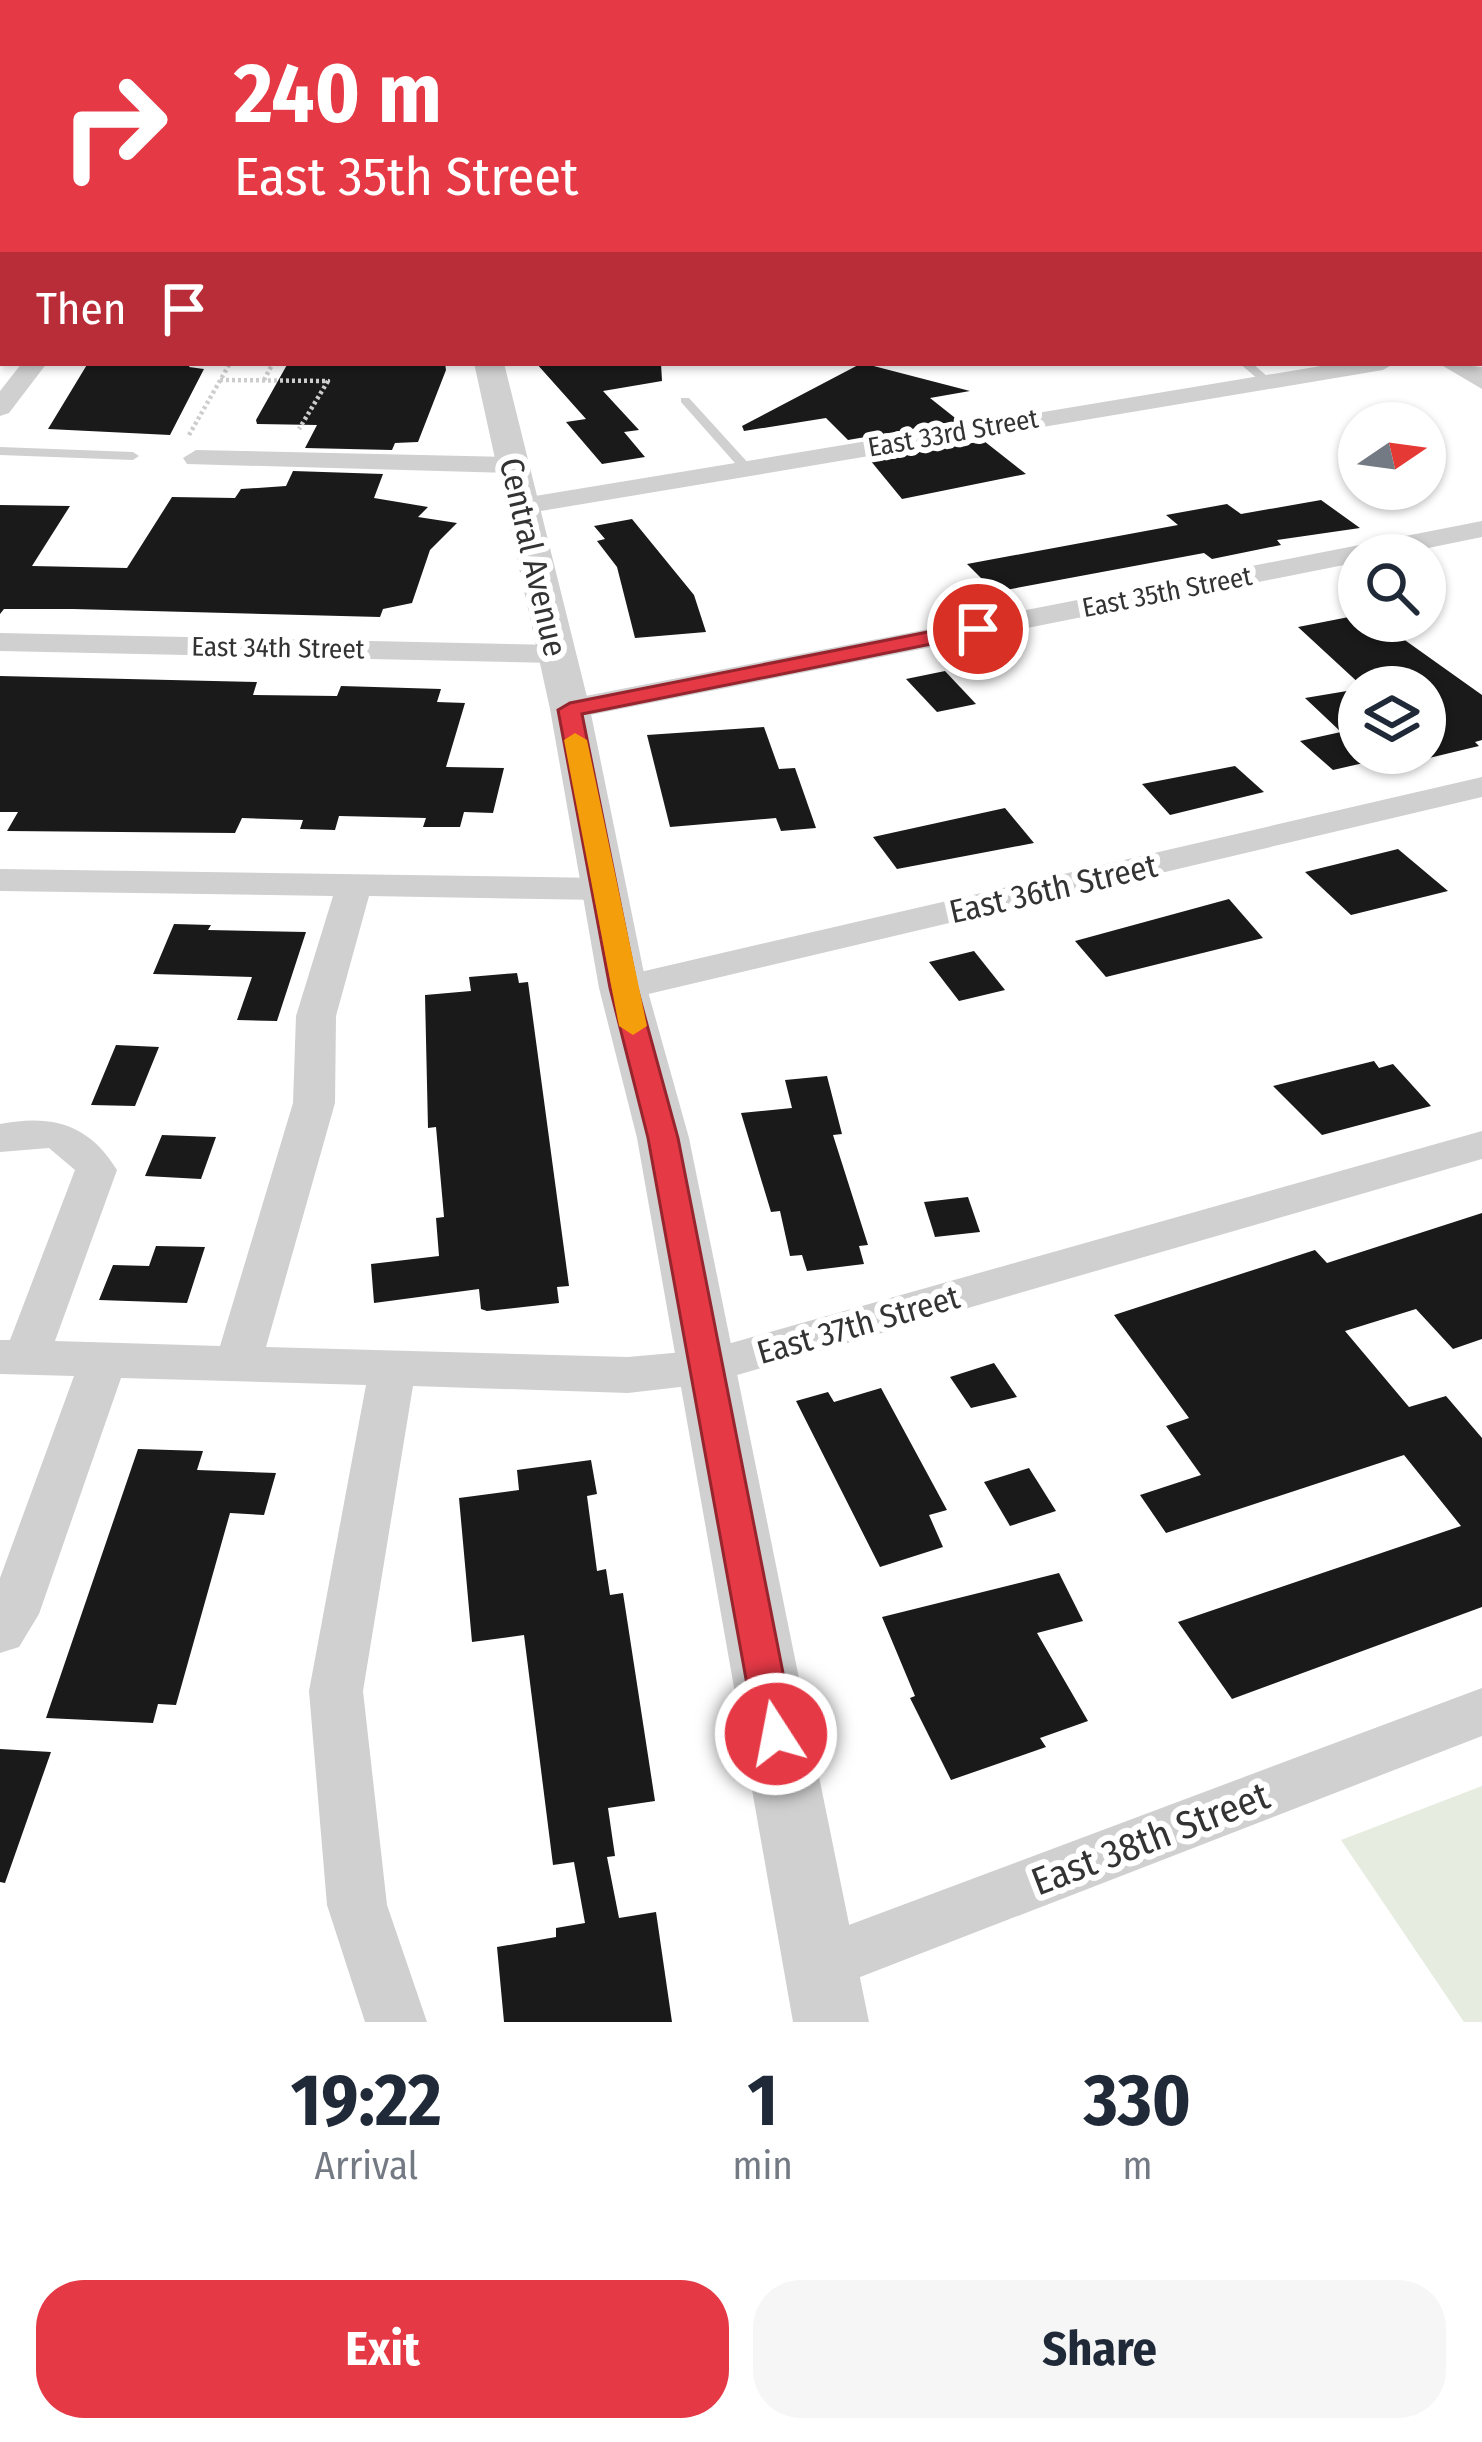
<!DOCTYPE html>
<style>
body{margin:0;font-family:"Fira Sans Condensed",sans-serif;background:#f6f6f7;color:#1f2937;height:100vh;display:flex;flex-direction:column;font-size:45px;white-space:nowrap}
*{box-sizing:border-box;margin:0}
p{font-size:39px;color:#747a83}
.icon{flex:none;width:66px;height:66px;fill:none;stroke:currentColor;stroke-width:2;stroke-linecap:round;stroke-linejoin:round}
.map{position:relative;height:2022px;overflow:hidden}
.drawer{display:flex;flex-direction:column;background:#fff;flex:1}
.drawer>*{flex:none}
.top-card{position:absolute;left:0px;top:0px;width:1482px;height:366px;box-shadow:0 3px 9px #0004;background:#e63946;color:#fff;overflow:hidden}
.needle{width:78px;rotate:77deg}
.controls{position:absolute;left:1338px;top:402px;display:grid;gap:24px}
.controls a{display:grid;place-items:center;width:108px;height:108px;border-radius:50%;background:#fff;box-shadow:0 3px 9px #0004;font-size:60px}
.pin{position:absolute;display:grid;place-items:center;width:102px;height:102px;color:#fff;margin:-51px;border:6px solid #fff;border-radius:50%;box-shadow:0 3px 12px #0007}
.me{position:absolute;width:132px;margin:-66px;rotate:349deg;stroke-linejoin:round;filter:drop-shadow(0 0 9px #0008)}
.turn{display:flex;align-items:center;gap:42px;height:252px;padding:0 36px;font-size:54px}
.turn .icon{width:156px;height:156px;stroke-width:2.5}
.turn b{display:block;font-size:84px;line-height:102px}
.then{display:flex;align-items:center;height:114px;padding:0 36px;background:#0003;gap:24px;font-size:45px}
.eta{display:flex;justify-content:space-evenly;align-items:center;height:204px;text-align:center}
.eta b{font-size:72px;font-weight:700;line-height:84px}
.primary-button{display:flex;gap:24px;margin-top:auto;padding:24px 36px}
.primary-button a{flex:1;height:138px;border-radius:48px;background:#e63946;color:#fff;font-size:48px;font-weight:700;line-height:138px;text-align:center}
.primary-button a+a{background:#f6f6f7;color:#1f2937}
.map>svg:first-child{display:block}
</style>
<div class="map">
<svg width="1482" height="2022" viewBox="0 0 1482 2022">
<rect width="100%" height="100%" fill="#fff"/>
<polygon fill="#e6ecdf" points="1482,1786 1482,2022 1464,2022 1341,1840"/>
<g fill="#1a1a1a">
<polygon points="88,363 191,363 189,367 204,369 170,435 48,429"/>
<polygon points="288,363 445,363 446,370 418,442 395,443 392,450 305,448 317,425 257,424 256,420"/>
<polygon points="536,363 661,363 662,381 603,391 639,430 624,432 645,457 602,464 566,422 586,419"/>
<polygon points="862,363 970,391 930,398 959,421 848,440 826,418 744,431 742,426"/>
<polygon points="984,441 1026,474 902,499 870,460"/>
<polygon points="293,471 383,474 374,498 428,507 418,517 457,523 430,550 412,603 383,609 380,617 73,609 4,609 0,614 0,505 70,506 32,566 127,568 172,497 235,498 241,489 286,486"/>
<polygon points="1321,500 1360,528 1277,540 1281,545 1212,559 1204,553 995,592 967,564 1178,525 1166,515 1227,504 1241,514"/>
<polygon points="632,519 694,595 706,632 635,638 617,567 597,541 605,539 594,526"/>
<polygon points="1359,615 1359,621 1378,621 1482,695 1482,740 1475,742 1479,746 1404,764 1394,756 1333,770 1300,741 1341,732 1305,698 1359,689 1359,753 1425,753 1425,687 1363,687 1298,627"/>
<polygon points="945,671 976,704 937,712 906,679"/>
<polygon points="0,676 257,682 253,695 337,696 341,686 441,689 437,702 465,703 446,767 504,768 493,813 464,812 460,827 423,827 426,818 339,816 335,830 300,829 303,820 242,818 235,833 7,831 18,812 0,812"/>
<polygon points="764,727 779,769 795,768 816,828 781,831 776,818 670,827 647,735"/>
<polygon points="1235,766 1264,792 1170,815 1142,784"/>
<polygon points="1005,808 1034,843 897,869 873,837"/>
<polygon points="1398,849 1448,891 1351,915 1305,872"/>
<polygon points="1229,899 1263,938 1106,977 1075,941"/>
<polygon points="174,924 211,925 208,930 306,932 277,1021 237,1020 252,977 153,974"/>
<polygon points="974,951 1005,990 959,1001 929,962"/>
<polygon points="517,973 519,983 528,982 569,1286 557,1287 559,1303 487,1311 481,1309 479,1289 374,1303 371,1264 439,1256 436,1218 444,1217 436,1127 428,1128 425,995 471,991 469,977"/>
<polygon points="116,1045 159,1047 135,1106 91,1105"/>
<polygon points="1374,1061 1379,1068 1393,1064 1431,1106 1322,1135 1273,1086"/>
<polygon points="827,1076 842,1134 833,1135 868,1245 859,1246 864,1264 807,1271 802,1255 790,1256 780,1211 771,1212 741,1113 792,1108 785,1080"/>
<polygon points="162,1135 216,1137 201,1179 145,1176"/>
<polygon points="968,1197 980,1232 935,1237 924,1202"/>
<polygon points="1482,1213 1482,1339 1453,1349 1416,1309 1345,1331 1409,1407 1446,1396 1482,1438 1482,1607 1232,1699 1178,1622 1461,1526 1404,1455 1166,1533 1140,1495 1201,1475 1166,1426 1189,1418 1114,1315 1315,1250 1327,1263"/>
<polygon points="156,1246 205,1247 187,1303 99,1300 113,1265 149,1266"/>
<polygon points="994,1363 1017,1397 971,1408 950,1377"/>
<polygon points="881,1388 947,1510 929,1515 943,1547 880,1567 796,1401 828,1392 834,1402"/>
<polygon points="138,1449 203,1451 197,1470 276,1473 264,1515 230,1513 176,1705 158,1704 153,1723 46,1718"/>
<polygon points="591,1460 597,1494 587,1496 597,1571 606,1569 610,1595 623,1593 655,1801 608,1808 615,1856 607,1857 619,1918 656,1912 672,2022 504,2022 497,1947 556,1937 556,1928 585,1923 574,1862 553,1865 524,1635 472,1642 459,1498 519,1490 517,1470"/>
<polygon points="1029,1468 1056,1511 1010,1526 984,1482"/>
<polygon points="1059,1573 1083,1621 1037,1633 1088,1721 1040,1738 1046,1747 951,1780 910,1698 915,1696 882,1617"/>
<polygon points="0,1749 51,1752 5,1883 0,1882"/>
</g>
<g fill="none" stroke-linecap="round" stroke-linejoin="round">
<g stroke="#cdcdcd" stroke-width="3" stroke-dasharray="3 3" stroke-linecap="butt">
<polyline points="566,0 570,3"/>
<polyline points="698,0 703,3"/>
</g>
<g stroke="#cdcdcd" stroke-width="4.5" stroke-dasharray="3 3" stroke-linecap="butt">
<polyline points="220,380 328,381 299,429"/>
<polyline points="264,380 273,363"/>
<polyline points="189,435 230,363"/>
</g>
<g fill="#d0d0d0" fill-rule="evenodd">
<polygon points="43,0 51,0 49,3 41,3"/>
<rect x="1479" y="8" width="3" height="5"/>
<rect x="1479" y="30" width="3" height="5"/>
<rect x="0" y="45" width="3" height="7"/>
<rect x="1479" y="48" width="3" height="4"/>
<polygon points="1479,158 1482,159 1482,165 1479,164"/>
<rect x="1479" y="190" width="3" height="6"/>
<rect x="1479" y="229" width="3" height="6"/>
<polygon points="1482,265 1482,271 1479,272 1479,266"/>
<polygon points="1239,363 1252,363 1275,383 1265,385"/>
<polygon points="681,398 689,398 750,465 750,471 742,471 681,402"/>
<polygon points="0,447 133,452 139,456 133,460 0,455"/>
</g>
<g fill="#d0d0d0" fill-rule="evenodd">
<rect x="0" y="8" width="3" height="10"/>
<rect x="0" y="72" width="3" height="10"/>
<polygon points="22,363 47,363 9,413 0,416 0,391"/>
<polygon points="1339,363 1395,363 1383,370 523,514 509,506 523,498"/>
<polygon points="196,450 513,457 526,465 513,473 187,464 183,458"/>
<polygon points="1482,521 1482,537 1394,555 1359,555 1359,562 570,719 554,709 570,699"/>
<polygon points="0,633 555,645 570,654 555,663 0,651"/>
<polygon points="1482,777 1482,797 623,1000 604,988 623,976"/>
<path d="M0,869L602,878L620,889L602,900L369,896L336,1016L335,1103L266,1347L628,1357L706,1350L1482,1131V1159L706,1384L628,1393L413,1386L363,1691L387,1905L427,2022H365L327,1905L309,1691L366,1385L121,1378L39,1614L19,1647L0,1653V1578L74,1376L0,1374V1340H10L75,1170L49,1148L0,1152V1124C52,1114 89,1124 117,1170L55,1341L220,1346L293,1103L296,1016L333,896L0,891Z"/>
<polygon points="1482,1688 1482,1736 819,1993 798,1984 789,1964 798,1944"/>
</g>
<g fill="#d0d0d0" fill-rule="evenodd">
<polygon points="405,0 425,0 426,3 406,3"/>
<polygon points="882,0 905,0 907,3 884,3"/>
<polygon points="474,363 504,363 590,709 647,988 689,1138 869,2022 793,2022 637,1138 599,988 550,709"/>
<polygon points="1438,363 1482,367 1482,389"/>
</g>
<g fill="#bdbdbd" fill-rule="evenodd">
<polygon points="1175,0 1202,0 1204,3 1177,3"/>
<rect x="1479" y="78" width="3" height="16"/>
<polygon points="1479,128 1482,129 1482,145 1479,144"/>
<rect x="0" y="214" width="3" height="18"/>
</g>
</g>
<polygon fill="#e63946" stroke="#96252e" stroke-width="3" points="978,622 986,624 986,633 582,714 637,988 678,1138 795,1734 789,1746 776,1751 762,1746 756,1734 648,1138 610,988 558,710 570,703"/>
<polygon fill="#f59e0b" points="575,733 587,740 647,1026 633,1035 619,1026 564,740"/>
<g text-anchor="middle" stroke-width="12" stroke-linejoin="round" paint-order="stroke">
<g font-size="27" fill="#333" stroke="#fff">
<text transform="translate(953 433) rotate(-10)" y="9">East 33rd Street</text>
<text transform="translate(1167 592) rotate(-11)" y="9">East 35th Street</text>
<text transform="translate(278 648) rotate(1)" y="9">East 34th Street</text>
</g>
<g font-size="33" fill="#333" stroke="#fff">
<text transform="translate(534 557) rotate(77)" y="12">Central Avenue</text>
<text transform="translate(1053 888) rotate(-13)" y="12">East 36th Street</text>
<text transform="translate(858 1324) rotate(-16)" y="12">East 37th Street</text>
</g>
<g font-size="39" fill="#333" stroke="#fff">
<text transform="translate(1150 1838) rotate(-21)" y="14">East 38th Street</text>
</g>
</g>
</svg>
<div class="controls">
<a><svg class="needle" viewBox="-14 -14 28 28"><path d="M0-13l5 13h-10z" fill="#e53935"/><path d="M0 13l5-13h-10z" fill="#747a83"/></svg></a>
<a><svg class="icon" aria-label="search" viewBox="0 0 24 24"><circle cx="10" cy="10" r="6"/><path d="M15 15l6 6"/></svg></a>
<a><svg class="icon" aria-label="layers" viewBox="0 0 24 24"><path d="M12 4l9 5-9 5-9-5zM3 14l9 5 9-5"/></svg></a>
</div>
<div class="pin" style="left:978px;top:629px;background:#d93025"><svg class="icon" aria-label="arrive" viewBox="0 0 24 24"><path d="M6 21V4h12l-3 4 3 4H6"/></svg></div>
<svg class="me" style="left:776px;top:1734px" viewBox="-20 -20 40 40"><circle r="17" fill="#e63946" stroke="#fff" stroke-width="3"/><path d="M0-11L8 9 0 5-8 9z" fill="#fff"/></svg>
<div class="top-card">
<div class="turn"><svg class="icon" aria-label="right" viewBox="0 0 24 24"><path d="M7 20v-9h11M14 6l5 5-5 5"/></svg><div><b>240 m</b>East 35th Street</div></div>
<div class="then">Then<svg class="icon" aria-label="arrive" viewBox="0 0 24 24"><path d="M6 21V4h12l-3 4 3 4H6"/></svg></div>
</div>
</div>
<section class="drawer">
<div class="eta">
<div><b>19:22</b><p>Arrival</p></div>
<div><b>1</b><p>min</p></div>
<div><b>330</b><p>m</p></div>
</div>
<div class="primary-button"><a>Exit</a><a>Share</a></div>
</section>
